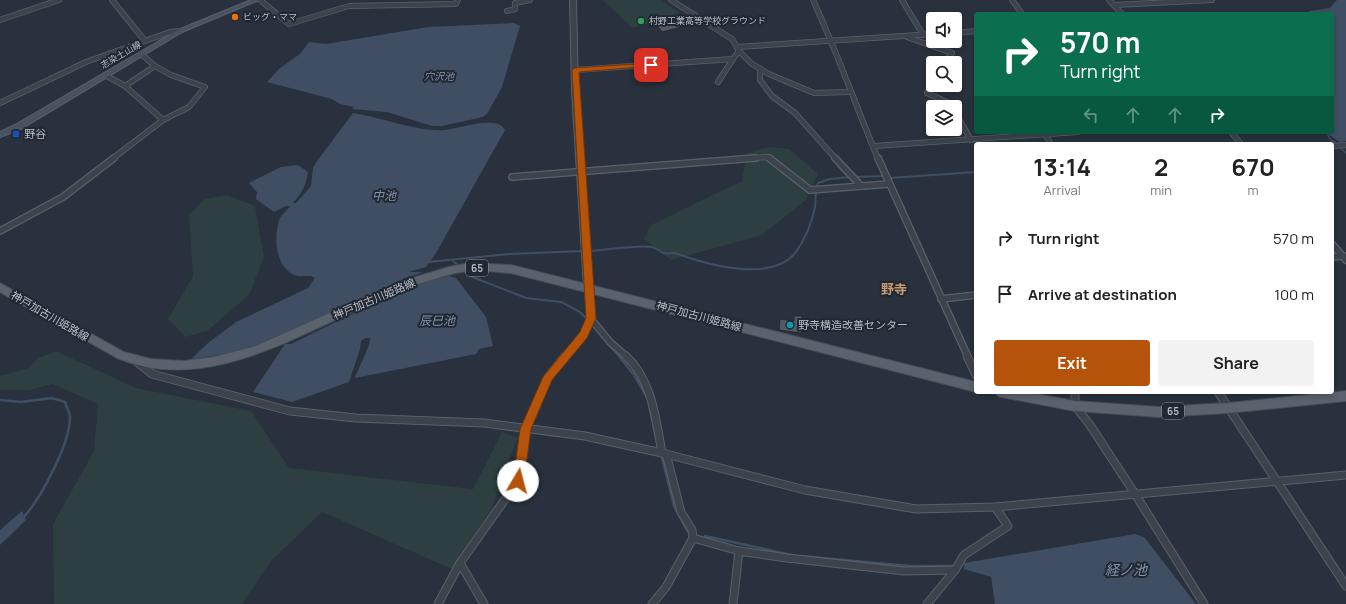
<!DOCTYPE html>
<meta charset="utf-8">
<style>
body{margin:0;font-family:Manrope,"Noto Sans JP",sans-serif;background:#f2f2f2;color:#222;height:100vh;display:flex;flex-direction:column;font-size:15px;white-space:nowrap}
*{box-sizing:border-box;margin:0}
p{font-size:13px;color:#767676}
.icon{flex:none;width:22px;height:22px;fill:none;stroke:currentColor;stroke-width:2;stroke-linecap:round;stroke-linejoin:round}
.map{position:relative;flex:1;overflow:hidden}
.side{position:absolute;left:974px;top:142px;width:360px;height:252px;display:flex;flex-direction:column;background:#fff;border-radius:4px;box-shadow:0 2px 6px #0003}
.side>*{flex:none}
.hud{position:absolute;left:974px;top:12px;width:360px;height:122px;border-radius:4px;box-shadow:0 2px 6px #0003;background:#0b6e4f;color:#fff;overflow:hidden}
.controls{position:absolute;left:926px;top:12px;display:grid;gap:8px}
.controls a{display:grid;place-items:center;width:36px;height:36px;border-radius:4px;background:#fff;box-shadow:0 2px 6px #0003;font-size:20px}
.pin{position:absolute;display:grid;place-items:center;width:34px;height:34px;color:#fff;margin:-17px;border-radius:8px;box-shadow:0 2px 6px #0006}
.me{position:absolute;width:44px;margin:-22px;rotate:8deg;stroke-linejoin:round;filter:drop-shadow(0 0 3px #0008)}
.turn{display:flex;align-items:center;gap:14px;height:84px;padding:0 20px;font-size:18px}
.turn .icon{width:52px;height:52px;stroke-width:2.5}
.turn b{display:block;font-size:28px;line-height:34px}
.lanes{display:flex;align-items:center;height:38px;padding:0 20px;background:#0003;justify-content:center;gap:20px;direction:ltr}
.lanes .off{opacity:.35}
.eta{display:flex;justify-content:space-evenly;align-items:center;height:68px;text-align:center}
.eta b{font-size:24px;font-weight:700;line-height:28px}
.cta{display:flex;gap:8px;margin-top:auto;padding:8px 20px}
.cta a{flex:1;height:46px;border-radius:4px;background:#b45309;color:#fff;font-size:16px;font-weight:700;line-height:46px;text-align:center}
.cta a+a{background:#f2f2f2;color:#222}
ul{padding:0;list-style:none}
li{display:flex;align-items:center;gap:12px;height:56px;padding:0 20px}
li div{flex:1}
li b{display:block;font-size:15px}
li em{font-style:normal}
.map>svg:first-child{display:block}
</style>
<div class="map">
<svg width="1346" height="604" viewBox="0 0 1346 604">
<rect width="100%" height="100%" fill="#28313d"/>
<g fill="#2d3f40">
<polygon points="602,0 661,0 680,13 633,28"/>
<polygon points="769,147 789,149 818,174 806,200 762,235 671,260 644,239 651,225 742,181 747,153"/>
<polygon points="227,195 255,206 264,257 249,295 207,331 185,337 168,319 193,276 189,215 204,199"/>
<polygon points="56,351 136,388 251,411 289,468 473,489 502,432 518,438 502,478 492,508 452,569 322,512 271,561 242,604 54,604 53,524 94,451 98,404 53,384 30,390 0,390 0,376 29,368 38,358"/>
</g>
<g fill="#404e64">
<polygon points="1337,0 1346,0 1346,141 1340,142 1325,132 1332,132 1332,14 1306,14 1310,11 1330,8"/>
<polygon points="514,23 520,26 502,87 487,114 483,117 442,126 432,126 387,112 352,109 354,107 340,104 332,99 267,82 279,69 300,54 309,42 326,44 428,27"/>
<path d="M353,113C380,117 418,132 444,130C458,129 497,114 505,130L436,253L426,267L408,272H423L406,278C337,310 267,352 191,359L208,343L236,322L308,288L315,278C309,274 301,278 294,275C275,266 273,235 280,218C282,214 288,210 290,206H286L274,212L256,199L257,192L249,183L281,167L298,165L308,172C306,185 302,193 293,203H296L311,186L313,168L317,161Z"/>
<path d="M449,276L456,278L486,317L493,346L479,349L476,354L355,378C358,369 371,345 370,338H365L361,341L360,349L349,382L292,402L253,392L285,344H291L407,287Z"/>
<polygon points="22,511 26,520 0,545 0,530"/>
<polygon points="1135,534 1144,537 1196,604 995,604 991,577 964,569 964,563"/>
</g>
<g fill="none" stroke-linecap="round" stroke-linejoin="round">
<g stroke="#404e64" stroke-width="1.5">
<polyline points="1327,132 1329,138 1334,142"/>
<polyline points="1315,144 1335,142"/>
<polyline points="1340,147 1346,153"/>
</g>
<g stroke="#404e64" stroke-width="2">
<polyline points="854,177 884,176"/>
<polyline points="890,178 976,172"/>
<path d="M588,251C605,250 637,245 652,247C657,248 659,251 663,253C667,254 673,252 678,254C708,265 772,283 796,252C805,239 812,222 815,207C816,198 815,191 818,183L830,179L850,177"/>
<polyline points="452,260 460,267"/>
<polyline points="428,262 509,254 583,251"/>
<polyline points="463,270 470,276 526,298 561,302 580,312 589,321"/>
<polyline points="599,332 606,341"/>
<polyline points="609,345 620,357"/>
</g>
<g stroke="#404e64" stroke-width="2.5">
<polyline points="619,356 634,375 646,396"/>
<path d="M0,400L21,402L52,398L65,402C66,407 70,412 70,417C70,444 41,498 23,518"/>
<polyline points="649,405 656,438"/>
<polyline points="661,454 674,506 688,532"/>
<polyline points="705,536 792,555"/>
<polyline points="800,556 910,566 953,566"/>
</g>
</g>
<g fill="#525a68" stroke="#232a35">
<polygon points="683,19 689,25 662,32 656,24"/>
<polygon points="794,316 802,316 801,333 779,330 780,319 794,321"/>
</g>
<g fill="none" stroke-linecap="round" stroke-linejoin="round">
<g stroke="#5a616b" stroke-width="6">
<g id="minor-far2">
<polyline points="112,0 145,41"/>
<polyline points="260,0 289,24 349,6 456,4 458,0"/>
<polyline points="671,0 732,39 739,51 752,64 769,74 814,93 850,92"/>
<path d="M813,0C837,52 856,106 878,159"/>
<polyline points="902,0 923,35"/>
<polyline points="1012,0 1022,14"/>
<polyline points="1109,0 1122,14"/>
<polyline points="1114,5 1212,0"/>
<polyline points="507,11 515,9 515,3 530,0"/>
<polyline points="0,20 59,0"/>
<polyline points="955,33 976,31"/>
<polyline points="907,37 952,53 945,63"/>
<polyline points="737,47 933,34"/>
<polyline points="760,69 760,80 772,96 795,113 836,159"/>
<polyline points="575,70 733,59 739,51"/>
<polyline points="105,75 125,86 163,120"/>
<polyline points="718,82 733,59"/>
<polyline points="933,82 927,93 951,104 952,107"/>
<polyline points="125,86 155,66 141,54"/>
<polyline points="0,103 86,62 170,32 180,31"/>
<polyline points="955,112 971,140"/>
<polyline points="1231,132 1241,144"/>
<polyline points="1044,133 1051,144"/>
<polyline points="874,146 1078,132"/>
<polyline points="1332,146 1346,145"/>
<polyline points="112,159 163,120 189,107 205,87 171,75 155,66"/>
<polyline points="742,159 768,157 771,159"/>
</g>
</g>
<g stroke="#5a616b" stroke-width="8">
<g id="minor-far1">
<polyline points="769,158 810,190 889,184"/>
<polyline points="835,158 861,186"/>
<polyline points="878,158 968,357"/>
<polyline points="512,177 755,158"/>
<polyline points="0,231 63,197 114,158"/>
<polyline points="1332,244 1346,260"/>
<polyline points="1332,257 1344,256"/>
<polyline points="941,299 976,295"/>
<polyline points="591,319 610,342 627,357"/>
<polyline points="565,357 583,335 591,319 588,287"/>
</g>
</g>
<g stroke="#5a616b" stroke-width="9">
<g id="minor">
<path d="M626,356C652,380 656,420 662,453"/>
<polyline points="967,356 976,375"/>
<polyline points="136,361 152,374 290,411 356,418 484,423 585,436 662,453 805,490 916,509 995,507 1346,475"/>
<polyline points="1075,392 1075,406 1090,425 1135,494 1204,604"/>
<polyline points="1218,392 1346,586"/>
<polyline points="693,538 739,551 787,558 904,571 955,570"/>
<polyline points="460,563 484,604"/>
<polyline points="438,604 460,563 518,481 526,429 548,377 565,356"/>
<polyline points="652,604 666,587 693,538 692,530 681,512 666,454"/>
<polyline points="733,604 739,551"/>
<polyline points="927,604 955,570 964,555 1008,526 995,507"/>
</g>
</g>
<g stroke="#5a616b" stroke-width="2">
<polygon id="tertiary" points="570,0 576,0 578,91 592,287 588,290 584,287 572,91"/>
</g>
<g stroke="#5a616b" stroke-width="2">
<polygon id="secondary" points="251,0 259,0 182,32 21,129 0,137 0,132 15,125 178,30"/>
</g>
<g stroke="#454c57" stroke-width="2">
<g id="primary">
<path d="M469,263L511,265L976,382V392L511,273C497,272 482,270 469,271C455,272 441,277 428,281C330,310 222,402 117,358L0,292V283L124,352L151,359L183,361L214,357L256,346L399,282L449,267Z"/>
<polygon points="1346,391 1346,401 1228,413 1159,417 1075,411 1001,397 997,395 996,392 1026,392 1075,401 1159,407 1228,403"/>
</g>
</g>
<use href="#minor-far2" stroke="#3c434d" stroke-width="4.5"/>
<use href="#minor-far1" stroke="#3c434d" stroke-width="5.5"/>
<use href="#minor" stroke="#3c434d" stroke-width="7"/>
<use href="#tertiary" fill="#3c434d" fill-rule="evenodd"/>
<use href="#secondary" fill="#4a5260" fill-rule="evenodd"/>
<use href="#primary" fill="#5a626d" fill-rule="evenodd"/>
</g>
<polygon fill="#b45309" stroke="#753606" points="651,63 654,65 653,66 579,72 596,318 587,338 552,380 531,429 524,481 522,484 518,486 514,484 513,481 520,429 543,377 580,332 586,318 572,70 575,68"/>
<circle fill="#e8710a" stroke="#212833" stroke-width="1.5" cx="235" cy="17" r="4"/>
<circle fill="#2e9e5b" stroke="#212833" stroke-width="1.5" cx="641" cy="21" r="4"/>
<rect fill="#1a4fb4" stroke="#212833" stroke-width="1.5" x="12" y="130" width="8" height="8" rx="2"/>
<circle fill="#0f9aa8" stroke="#212833" stroke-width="1.5" cx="790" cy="325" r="4"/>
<g text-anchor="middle" stroke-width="4" stroke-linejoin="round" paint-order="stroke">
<g font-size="9" fill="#b8bec8" stroke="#212833" text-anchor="start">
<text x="243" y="20">ビッグ・ママ</text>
<text x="649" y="24">村野工業高等学校グラウンド</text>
</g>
<g font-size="9" fill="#b8bec8" stroke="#212833">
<text transform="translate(121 55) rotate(-30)" y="3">志染土山線</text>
</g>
<g font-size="10" font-style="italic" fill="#8494ac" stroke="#212833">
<text x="439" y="80">穴沢池</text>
</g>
<g fill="#212833" stroke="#8b919b" stroke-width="1">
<rect x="466" y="260" width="22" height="16" rx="3"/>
<rect x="1162" y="403" width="22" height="16" rx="3"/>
</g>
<g font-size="10" font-weight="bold" fill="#b8bec8">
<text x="477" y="272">65</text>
<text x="1173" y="415">65</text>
</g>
<g font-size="11" fill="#b8bec8" stroke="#212833" text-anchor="start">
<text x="24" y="138">野谷</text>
<text x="798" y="329">野寺構造改善センター</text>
</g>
<g font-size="11" fill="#b8bec8" stroke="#212833">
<text transform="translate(374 299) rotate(-23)" y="4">神戸加古川姫路線</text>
<text transform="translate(50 316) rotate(30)" y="4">神戸加古川姫路線</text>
<text transform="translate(699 316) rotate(15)" y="4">神戸加古川姫路線</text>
</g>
<g font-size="12" font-style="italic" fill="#8494ac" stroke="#212833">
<text x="384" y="200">中池</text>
<text x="437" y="325">辰巳池</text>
</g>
<g font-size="13" font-weight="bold" fill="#c99a72" stroke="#212833">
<text x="894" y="294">野寺</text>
</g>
<g font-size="14" font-style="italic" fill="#8494ac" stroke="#212833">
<text x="1126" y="575">経ノ池</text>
</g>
</g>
</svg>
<div class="controls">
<a><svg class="icon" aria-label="sound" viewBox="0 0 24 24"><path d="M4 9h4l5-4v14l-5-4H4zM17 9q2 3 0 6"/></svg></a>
<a><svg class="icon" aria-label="search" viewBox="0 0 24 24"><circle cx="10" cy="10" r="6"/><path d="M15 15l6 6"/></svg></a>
<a><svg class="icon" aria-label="layers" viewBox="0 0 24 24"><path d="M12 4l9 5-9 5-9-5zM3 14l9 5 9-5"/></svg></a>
</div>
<div class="pin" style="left:651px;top:65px;background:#d93025"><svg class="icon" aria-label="arrive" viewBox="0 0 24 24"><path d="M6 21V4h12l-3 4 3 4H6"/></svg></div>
<svg class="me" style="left:518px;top:481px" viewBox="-20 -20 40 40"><circle r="19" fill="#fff"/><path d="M0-13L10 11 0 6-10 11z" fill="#b45309"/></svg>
<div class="hud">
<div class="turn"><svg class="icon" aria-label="right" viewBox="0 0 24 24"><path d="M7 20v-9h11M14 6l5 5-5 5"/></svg><div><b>570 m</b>Turn right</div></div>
<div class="lanes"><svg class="icon off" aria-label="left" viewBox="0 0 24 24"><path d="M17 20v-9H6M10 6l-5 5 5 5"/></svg><svg class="icon off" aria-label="ahead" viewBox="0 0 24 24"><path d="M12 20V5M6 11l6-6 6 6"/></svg><svg class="icon off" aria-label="ahead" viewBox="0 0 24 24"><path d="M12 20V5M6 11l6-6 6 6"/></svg><svg class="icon" aria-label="right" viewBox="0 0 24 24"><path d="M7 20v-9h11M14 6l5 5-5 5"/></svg></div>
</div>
<section class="side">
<div class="eta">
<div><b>13:14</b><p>Arrival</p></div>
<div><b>2</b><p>min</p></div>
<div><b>670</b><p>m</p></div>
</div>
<ul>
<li><svg class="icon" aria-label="right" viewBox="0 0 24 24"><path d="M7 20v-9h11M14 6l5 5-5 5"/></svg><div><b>Turn right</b></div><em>570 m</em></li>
<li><svg class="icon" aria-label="arrive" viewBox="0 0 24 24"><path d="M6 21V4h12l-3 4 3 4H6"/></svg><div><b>Arrive at destination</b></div><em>100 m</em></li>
</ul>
<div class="cta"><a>Exit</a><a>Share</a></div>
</section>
</div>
